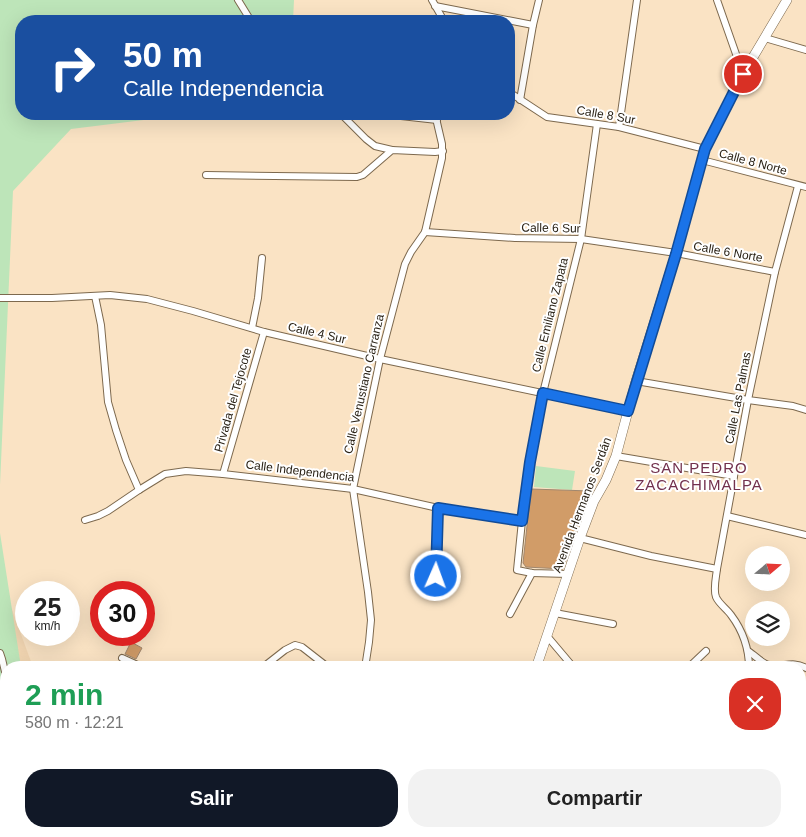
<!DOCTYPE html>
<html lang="es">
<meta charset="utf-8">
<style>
body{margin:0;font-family:Arial,sans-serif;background:#f2f2f2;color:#222;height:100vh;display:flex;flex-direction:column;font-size:19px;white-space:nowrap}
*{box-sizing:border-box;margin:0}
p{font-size:16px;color:#767676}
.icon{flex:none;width:28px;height:28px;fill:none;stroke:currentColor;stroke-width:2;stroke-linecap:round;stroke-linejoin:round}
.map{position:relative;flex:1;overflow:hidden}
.sheet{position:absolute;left:0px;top:661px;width:806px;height:176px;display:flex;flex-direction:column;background:#fff;border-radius:20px 20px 0 0;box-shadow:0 5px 20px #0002}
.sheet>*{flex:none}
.hud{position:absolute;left:15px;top:15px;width:500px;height:105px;border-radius:20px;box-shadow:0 5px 20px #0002;background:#1a4fa0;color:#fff;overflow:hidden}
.needle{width:32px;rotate:71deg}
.tools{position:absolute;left:745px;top:546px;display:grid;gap:10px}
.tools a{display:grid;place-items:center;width:45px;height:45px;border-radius:50%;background:#fff;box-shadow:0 5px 20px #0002;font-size:25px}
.speed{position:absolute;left:15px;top:581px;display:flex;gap:10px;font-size:25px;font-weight:700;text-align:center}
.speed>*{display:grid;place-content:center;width:65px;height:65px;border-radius:50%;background:#fff;box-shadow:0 5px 20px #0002;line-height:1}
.speed small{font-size:12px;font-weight:400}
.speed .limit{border:8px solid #d22;background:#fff;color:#111}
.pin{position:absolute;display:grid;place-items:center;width:42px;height:42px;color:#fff;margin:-21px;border:2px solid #fff;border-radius:50%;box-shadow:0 1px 5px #0007}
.me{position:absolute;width:55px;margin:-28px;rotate:2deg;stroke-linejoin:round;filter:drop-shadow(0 0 4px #0008)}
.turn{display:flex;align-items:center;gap:18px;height:105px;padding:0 25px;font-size:22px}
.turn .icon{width:65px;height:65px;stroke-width:2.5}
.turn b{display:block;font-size:35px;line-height:42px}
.round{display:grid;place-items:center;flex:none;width:52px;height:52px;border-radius:20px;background:#f2f2f2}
.headline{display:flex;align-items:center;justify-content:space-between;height:85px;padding:0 25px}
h1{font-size:30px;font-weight:800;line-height:38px;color:#1e9e55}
.primary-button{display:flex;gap:10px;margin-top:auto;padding:10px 25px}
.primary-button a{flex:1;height:58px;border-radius:20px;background:#111827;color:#fff;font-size:20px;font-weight:800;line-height:58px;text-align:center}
.primary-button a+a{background:#f2f2f2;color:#222}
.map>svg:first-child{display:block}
</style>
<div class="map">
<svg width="806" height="837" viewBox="0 0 806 837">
<rect width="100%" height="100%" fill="#fae3c4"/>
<polygon fill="#f2d6b2" points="0,577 33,667 6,668 6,831 80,831 81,837 0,837"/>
<g fill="#bde5b9">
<polygon points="0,0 294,0 293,21 21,21 21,114 192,114 71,129 13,191 0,485"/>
<polygon points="536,466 575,471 572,490 534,487"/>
<polygon points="0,533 21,667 6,668 6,831 47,831 48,837 0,837"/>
</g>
<g fill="#d19c68" stroke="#a1876e">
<polygon points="531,489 590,491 563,569 526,567 523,563"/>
<polygon points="131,642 142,648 136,659 125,654"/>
</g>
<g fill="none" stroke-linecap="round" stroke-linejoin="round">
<g stroke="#7d694e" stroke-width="8">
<g id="street">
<polyline points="238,0 251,21"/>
<polyline points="432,0 444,21"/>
<polyline points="717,0 743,74"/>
<polyline points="435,6 533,25"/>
<polyline points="765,38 806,50"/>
<polyline points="509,92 547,117 619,127 705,149"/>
<polyline points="520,100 533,25 539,0"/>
<polyline points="330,114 342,115"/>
<polyline points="341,114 366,139 375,146 392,150"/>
<polyline points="395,114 401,116 437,120"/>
<polyline points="619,127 637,0"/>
<polyline points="702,160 806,187"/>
<polyline points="206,175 357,177 363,175 392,150 435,152 443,151"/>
<polyline points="425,232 515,238 581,239 676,253 775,272"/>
<polyline points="95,296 101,325 108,402 116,430 126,460 139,490"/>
<polyline points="0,298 52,298 110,295 147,299 193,311 264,332 380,359 628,411"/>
<polyline points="252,328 258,298 262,258"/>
<polyline points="636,381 748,400 793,406 806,410"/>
<polyline points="616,456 734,476"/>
<polyline points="223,474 264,332"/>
<polyline points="727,516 806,535"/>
<polyline points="85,520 98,516 108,511 139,490 165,474 186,471 223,474 353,489 438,508 522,521"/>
<polyline points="580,538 651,556 717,569"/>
<polyline points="568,574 532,573 517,570 522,521 530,462 543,393 581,239 597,124"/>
<polyline points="435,590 438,508"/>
<polyline points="555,613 613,624"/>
<polyline points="510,614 532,573"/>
<polyline points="547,636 574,668"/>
<path d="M748,651C755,655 761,663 769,665C783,668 792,660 806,668"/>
<polyline points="0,653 2,659 6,676"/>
<polyline points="122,658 144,668"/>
<polyline points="262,668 285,650 295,645 302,647 329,668"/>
<polyline points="365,668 369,642 371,620 368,592 353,489 380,359 405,264 411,252 425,232 442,158 442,144 435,114"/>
<polyline points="688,668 706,651"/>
<path d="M749,668C749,648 743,631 731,615C727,609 719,604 716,597C713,589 716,578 717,569L748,400L775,272L798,186"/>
<polyline points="0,730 6,738"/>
<polyline points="0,771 5,760 6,755"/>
<polyline points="800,774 806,772"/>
<polyline points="800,791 806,796"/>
<polyline points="95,831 105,837"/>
<polyline points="555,831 558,837"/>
<polyline points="648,831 649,837"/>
<polyline points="278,837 281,831"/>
<polyline points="329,837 331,831"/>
<polyline points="796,837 797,831"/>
</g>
</g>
<g stroke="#7d694e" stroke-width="10">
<g id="secondary">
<polyline points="536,668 580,538 594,501 606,480 616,456 636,381 676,253 705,149 743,74 787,0"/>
<polyline points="470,837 472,831"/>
</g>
</g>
<use href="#street" stroke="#fff" stroke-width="6"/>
<use href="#secondary" stroke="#fff" stroke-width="9"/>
</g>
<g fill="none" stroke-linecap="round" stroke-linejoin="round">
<g stroke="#114b97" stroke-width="12">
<polyline id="route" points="436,576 438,508 522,521 530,462 543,393 628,411 676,254 705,149 743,74"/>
</g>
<use href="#route" stroke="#1a73e8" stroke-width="9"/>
</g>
<g text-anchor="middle" stroke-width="4" stroke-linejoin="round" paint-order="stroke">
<g font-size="12" fill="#2a2216" stroke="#fff">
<text transform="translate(606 115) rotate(10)" y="4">Calle 8 Sur</text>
<text transform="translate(753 162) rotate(15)" y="4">Calle 8 Norte</text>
<text transform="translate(551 228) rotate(1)" y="4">Calle 6 Sur</text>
<text transform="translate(728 252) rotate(10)" y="4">Calle 6 Norte</text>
<text transform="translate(550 315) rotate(-76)" y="4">Calle Emiliano Zapata</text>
<text transform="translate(317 333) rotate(13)" y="4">Calle 4 Sur</text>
<text transform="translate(364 384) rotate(-77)" y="4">Calle Venustiano Carranza</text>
<text transform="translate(738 398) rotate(-79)" y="4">Calle Las Palmas</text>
<text transform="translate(233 400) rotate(-74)" y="4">Privada del Tejocote</text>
<text transform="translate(300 471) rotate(7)" y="4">Calle Independencia</text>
<text transform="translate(582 505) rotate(-69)" y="4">Avenida Hermanos Serdán</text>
</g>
<g font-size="15" letter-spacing="1" fill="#72304d" stroke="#fff">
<text x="699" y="473">SAN PEDRO<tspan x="699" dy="17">ZACACHIMALPA</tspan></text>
</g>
</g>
</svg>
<div class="tools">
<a><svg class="needle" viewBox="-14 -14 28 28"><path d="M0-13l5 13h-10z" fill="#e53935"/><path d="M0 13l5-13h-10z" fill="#767676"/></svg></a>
<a><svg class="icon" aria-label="layers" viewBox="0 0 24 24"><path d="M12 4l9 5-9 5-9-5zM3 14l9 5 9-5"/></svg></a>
</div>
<div class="speed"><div>25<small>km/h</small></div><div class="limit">30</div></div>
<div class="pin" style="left:743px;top:74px;background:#d93025"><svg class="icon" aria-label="arrive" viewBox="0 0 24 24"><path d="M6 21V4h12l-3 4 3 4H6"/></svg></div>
<svg class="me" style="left:436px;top:576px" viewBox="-20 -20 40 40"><circle r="17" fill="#1a73e8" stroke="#fff" stroke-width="3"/><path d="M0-11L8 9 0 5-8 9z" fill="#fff"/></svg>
<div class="hud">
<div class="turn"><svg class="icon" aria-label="right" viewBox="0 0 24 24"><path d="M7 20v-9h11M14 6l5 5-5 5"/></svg><div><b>50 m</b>Calle Independencia</div></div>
</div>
<section class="sheet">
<div class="headline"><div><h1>2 min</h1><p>580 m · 12:21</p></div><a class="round" style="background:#d93025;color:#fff"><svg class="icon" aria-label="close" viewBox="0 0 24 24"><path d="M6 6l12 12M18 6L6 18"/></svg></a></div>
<div class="primary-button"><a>Salir</a><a>Compartir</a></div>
</section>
</div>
